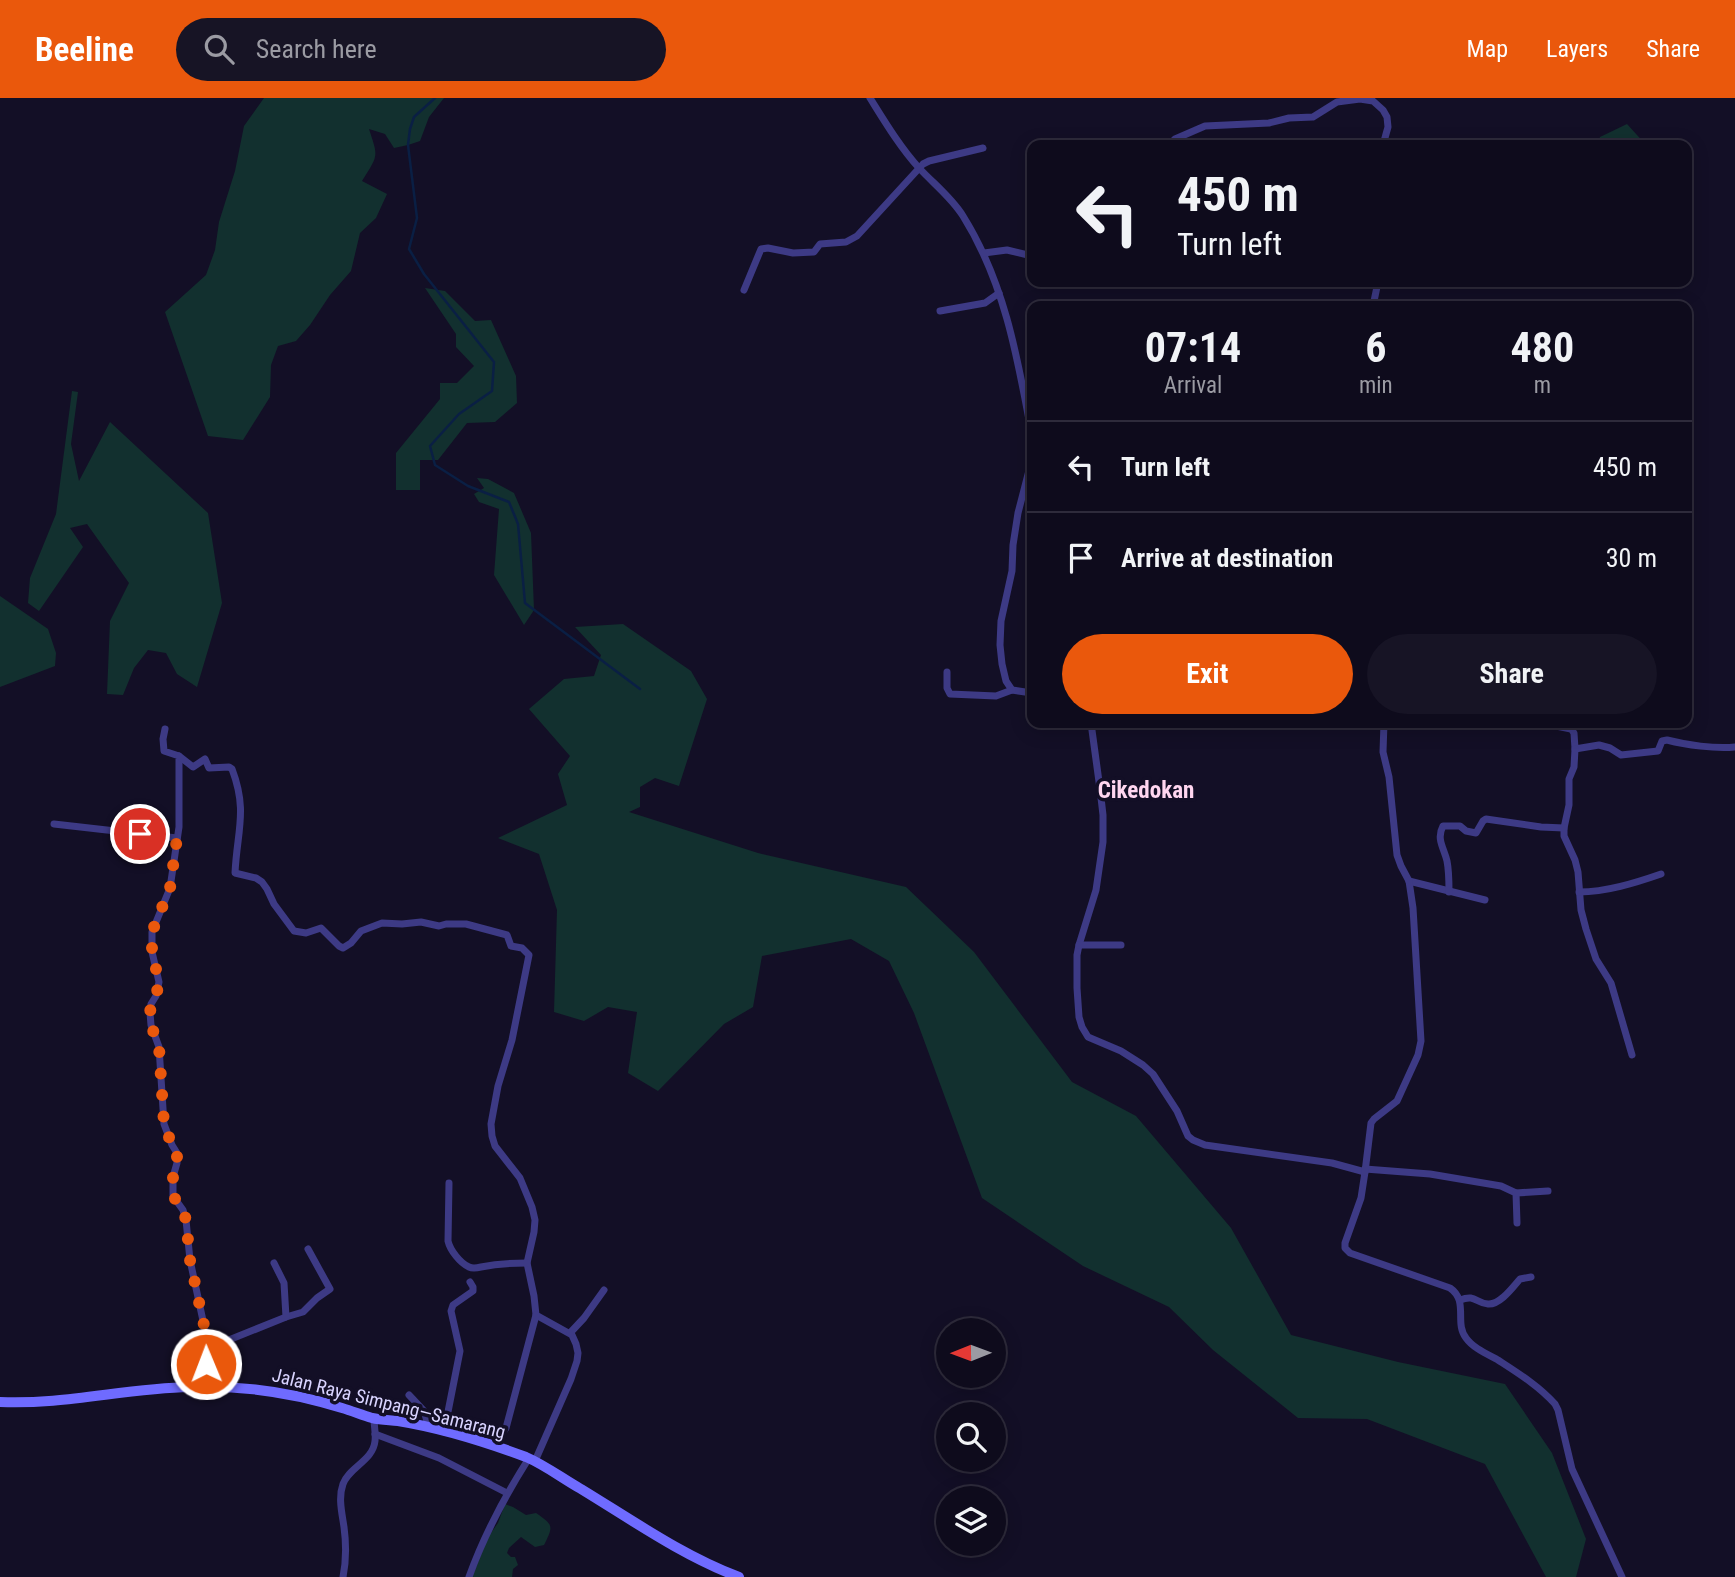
<!DOCTYPE html>
<meta charset="utf-8">
<style>
body{margin:0;font-family:"Roboto Condensed",sans-serif;background:#171425;color:#f1f3f6;height:100vh;display:flex;flex-direction:column;font-size:26px;white-space:nowrap}
*{box-sizing:border-box;margin:0}
p{font-size:23px;color:#9b9ba3}
.icon{flex:none;width:38px;height:38px;fill:none;stroke:currentColor;stroke-width:2;stroke-linecap:round;stroke-linejoin:round}
.map{position:relative;flex:1;overflow:hidden}
.sheet{position:absolute;left:1027px;top:203px;width:665px;height:427px;display:flex;flex-direction:column;background:#0e0b1c;border-radius:14px;box-shadow:0 4px 18px #0003,0 0 0 2px #2e2b3b}
.sheet>*{flex:none}
.banner{position:absolute;left:1027px;top:42px;width:665px;height:147px;border-radius:14px;box-shadow:0 4px 18px #0003,0 0 0 2px #2e2b3b;background:#0e0b1c;color:#f1f3f6;overflow:hidden}
.needle{width:46px;rotate:269deg}
.tools{position:absolute;left:936px;top:1220px;display:grid;gap:14px}
.tools a{display:grid;place-items:center;width:70px;height:70px;border-radius:50%;background:#0e0b1c;box-shadow:0 4px 18px #0003,0 0 0 2px #2e2b3b;font-size:35px}
.pin{position:absolute;display:grid;place-items:center;width:60px;height:60px;color:#fff;margin:-30px;border:4px solid #fff;border-radius:50%;box-shadow:0 2px 7px #0007}
.me{position:absolute;width:77px;margin:-38px;rotate:359deg;stroke-linejoin:round;filter:drop-shadow(0 0 5px #0008)}
.turn{display:flex;align-items:center;gap:24px;height:147px;padding:0 35px;font-size:32px}
.turn .icon{width:91px;height:91px;stroke-width:2.5}
.turn b{display:block;font-size:49px;line-height:60px}
.eta{display:flex;justify-content:space-evenly;align-items:center;height:119px;text-align:center}
.eta b{font-size:42px;font-weight:700;line-height:49px}
.primary-button{display:flex;gap:14px;margin-top:auto;padding:14px 35px}
.primary-button a{flex:1;height:80px;border-radius:42px;background:#ea580c;color:#fff;font-size:28px;font-weight:700;line-height:80px;text-align:center}
.primary-button a+a{background:#171425;color:#f1f3f6}
ul{padding:0;list-style:none}
li{display:flex;align-items:center;gap:21px;height:91px;padding:0 35px;border-top:2px solid #2e2b3b}
li div{flex:1}
li b{display:block;font-size:26px}
li em{font-style:normal}
header{display:flex;align-items:center;gap:42px;box-sizing:border-box;height:98px;padding:0 35px;background:#ea580c;color:#fff}
header strong{font-size:33px}
nav{display:flex;gap:38px;margin-inline-start:auto;font-size:24px}
.search{width:490px;height:63px;background:#171425;display:flex;align-items:center;gap:18px;box-sizing:border-box;padding:0 24px;border-radius:38px;color:#9b9ba3;font-size:26px}
.map>svg:first-child{display:block}
</style>
<header>
<strong>Beeline</strong>
<div class="search"><svg class="icon" aria-label="search" viewBox="0 0 24 24"><circle cx="10" cy="10" r="6"/><path d="M15 15l6 6"/></svg>Search here</div>
<nav><a>Map</a><a>Layers</a><a>Share</a></nav>
</header>
<div class="map">
<svg width="1735" height="1479" viewBox="0 0 1735 1479">
<rect width="100%" height="100%" fill="#130f26"/>
<g fill="#12302f">
<path d="M264,0H444L429,19L420,43L408,47L394,50L385,36L369,31C378,59 379,56 362,83L387,96L376,120L360,135L351,173L330,197L310,227L296,243L278,248L271,267L270,299L243,342L208,338L165,214L206,177L215,152L219,124L235,73L244,28Z"/>
<polygon points="1627,26 1646,47 1597,47 1600,39"/>
<polygon points="425,190 445,193 475,223 491,222 516,278 517,305 495,324 467,325 438,362 420,362 420,392 396,392 396,355 440,301 440,285 457,285 474,268 456,249 456,236"/>
<polygon points="72,293 78,294 71,346 79,383 110,324 208,415 222,505 197,589 177,576 166,555 148,552 134,570 123,597 107,596 110,523 129,485 87,426 70,430 83,449 39,513 28,505 30,480 56,416"/>
<polygon points="477,380 488,381 514,395 531,435 534,512 524,527 494,477 499,411 479,404 474,396 484,390"/>
<polygon points="0,498 48,531 56,555 55,568 0,589"/>
<polygon points="623,526 691,573 707,601 679,688 655,680 640,689 640,709 629,714 758,755 906,789 974,854 1072,984 1136,1018 1231,1130 1291,1237 1398,1264 1505,1286 1552,1355 1586,1441 1576,1479 1546,1479 1485,1366 1367,1321 1298,1320 1213,1252 1169,1209 1083,1168 982,1100 914,915 889,863 851,841 762,858 753,909 724,926 658,993 628,975 637,914 608,909 584,923 554,914 557,812 539,756 498,740 567,707 558,676 570,658 529,611 564,581 594,578 601,557 575,529"/>
<path d="M505,1406L513,1409L526,1417L536,1415C553,1427 554,1427 544,1447L535,1449L521,1439L509,1450L507,1455L511,1459H515L518,1467L513,1471L512,1479H472L488,1439L498,1425Z"/>
</g>
<g fill="none" stroke-linecap="round" stroke-linejoin="round">
<polyline stroke="#0a1f44" stroke-width="2.5" points="435,0 414,19 410,31 408,47 417,120 409,151 424,176 494,264 492,293 459,316 430,348 435,367 468,388 509,404 518,426 525,505 640,591"/>
<g stroke="#3d3a85" stroke-width="7">
<path d="M870,0C885,24 900,49 919,70C934,86 952,100 963,118C1005,185 1018,262 1032,338"/>
<polyline points="1169,47 1175,41 1205,28 1269,25 1289,20 1313,19 1337,4 1360,1 1373,3 1383,12 1387,19 1388,29 1383,47"/>
<polyline points="984,155 1007,152 1032,158"/>
<polyline points="744,192 761,151 768,150 793,155 814,154 820,146 846,144 857,138 923,66 929,63 983,50"/>
<polyline points="1373,208 1378,184"/>
<polyline points="940,213 985,205 999,195"/>
<polyline points="1032,361 1018,415 1013,447 1012,473 1001,523 1000,547 1002,566 1006,583 1012,592 1032,595"/>
<polyline points="947,574 947,590 950,596 996,598 1012,592"/>
<path d="M1091,625L1100,691L1103,717V744L1096,792L1079,847L1077,857V890L1079,919L1082,929L1088,939L1121,953L1143,967L1153,976L1177,1013L1188,1038L1193,1042L1205,1047L1332,1065L1365,1074L1361,1100L1345,1145V1150L1350,1155L1450,1190C1469,1203 1454,1225 1466,1240C1473,1250 1487,1256 1498,1262C1518,1275 1539,1288 1555,1306L1558,1312L1572,1371L1622,1479"/>
<path d="M1541,625L1571,631L1574,635L1575,651L1599,647L1610,650L1621,657L1658,653L1662,643L1667,642C1686,647 1715,651 1735,649"/>
<polyline points="165,631 163,641 164,653 179,658 179,729 170,790 152,834 152,854 159,884 156,898 151,906 150,915 151,927 159,949 164,1026 172,1047 177,1055 177,1065 173,1079 173,1098 183,1112 186,1122 190,1162 205,1232 204,1259 211,1289"/>
<polyline points="1575,651 1574,669 1569,681 1569,707 1564,730 1564,738 1575,762 1578,774 1581,812 1586,831 1596,861 1611,885 1632,957"/>
<path d="M179,658L193,669L205,661L209,670L229,669L232,671C248,713 237,733 235,775L256,780L262,784L267,791L274,806L294,833L306,835L321,830L339,848L343,850L351,845L361,833L382,825L402,826L421,824L439,828L446,826H466L507,837L511,848L522,850L529,857L512,942L498,988L491,1026L492,1038L495,1048L520,1080L532,1109L535,1122L534,1134L527,1165L534,1198L536,1217L572,1237L576,1246L578,1255L577,1263L571,1281L535,1363"/>
<polyline points="54,726 177,740"/>
<polyline points="1409,783 1485,802"/>
<path d="M1449,794C1449,784 1449,773 1447,763C1444,750 1436,741 1443,728H1460L1466,733L1476,735L1483,723L1486,721L1541,729L1564,730"/>
<path d="M1579,794C1606,794 1635,785 1661,776"/>
<polyline points="1079,847 1121,847"/>
<polyline points="1365,1071 1430,1076 1501,1088 1516,1095 1517,1125"/>
<polyline points="1365,1074 1371,1025 1374,1021 1397,1003 1418,957 1421,943 1413,810 1409,783 1401,768 1397,757 1389,679 1383,654 1384,625"/>
<path d="M449,1085L448,1143C450,1152 460,1165 469,1169C473,1171 477,1170 481,1169C496,1166 511,1165 527,1165"/>
<polyline points="1516,1095 1548,1093"/>
<path d="M1460,1202C1476,1196 1475,1205 1488,1206C1500,1207 1513,1189 1520,1181L1531,1179"/>
<polyline points="286,1219 303,1214 317,1200 330,1191 308,1151"/>
<polyline points="570,1235 584,1220 604,1192"/>
<polyline points="204,1252 286,1219 284,1185 274,1165"/>
<polyline points="409,1297 424,1313 429,1330"/>
<polyline points="444,1334 460,1253 451,1213 453,1207 473,1193 473,1189 470,1184"/>
<polyline points="375,1336 439,1360 507,1395"/>
<polyline points="491,1347 500,1339 506,1330 536,1217"/>
<path d="M343,1479C346,1464 346,1444 344,1429C342,1415 338,1400 343,1386C349,1369 373,1363 375,1343C376,1336 374,1328 374,1321"/>
<path d="M469,1479C484,1437 505,1398 529,1360"/>
</g>
<path stroke="#6f6bff" stroke-width="10" d="M0,1304C64,1307 126,1290 190,1289C244,1287 291,1294 342,1310C352,1313 362,1317 372,1320C381,1322 390,1322 398,1323C441,1330 486,1344 526,1359C545,1367 563,1381 581,1391C632,1422 683,1458 739,1479"/>
</g>
<g fill="none" stroke-linecap="round" stroke-linejoin="round">
<polyline stroke="#ea580c" stroke-width="12" stroke-dasharray="0 21.6" points="140,736 177,740 170,790 152,834 152,854 159,884 156,898 151,906 150,915 151,927 159,949 164,1026 172,1047 177,1055 177,1065 173,1079 173,1098 183,1112 186,1122 190,1162 205,1232 204,1252 206,1266"/>
</g>
<g text-anchor="middle" stroke-width="7" stroke-linejoin="round" paint-order="stroke">
<g font-size="19" fill="#d9d4ff" stroke="#130f26">
<text transform="translate(389 1305) rotate(14)" y="7">Jalan Raya Simpang—Samarang</text>
</g>
<g font-size="23" font-weight="bold" fill="#ffd6f0" stroke="#130f26">
<text x="1146" y="700">Cikedokan</text>
</g>
</g>
</svg>
<div class="tools">
<a><svg class="needle" viewBox="-14 -14 28 28"><path d="M0-13l5 13h-10z" fill="#e53935"/><path d="M0 13l5-13h-10z" fill="#9b9ba3"/></svg></a>
<a><svg class="icon" aria-label="search" viewBox="0 0 24 24"><circle cx="10" cy="10" r="6"/><path d="M15 15l6 6"/></svg></a>
<a><svg class="icon" aria-label="layers" viewBox="0 0 24 24"><path d="M12 4l9 5-9 5-9-5zM3 14l9 5 9-5"/></svg></a>
</div>
<div class="pin" style="left:140px;top:736px;background:#d93025"><svg class="icon" aria-label="arrive" viewBox="0 0 24 24"><path d="M6 21V4h12l-3 4 3 4H6"/></svg></div>
<svg class="me" style="left:206px;top:1266px" viewBox="-20 -20 40 40"><circle r="17" fill="#ea580c" stroke="#fff" stroke-width="3"/><path d="M0-11L8 9 0 5-8 9z" fill="#fff"/></svg>
<div class="banner">
<div class="turn"><svg class="icon" aria-label="left" viewBox="0 0 24 24"><path d="M17 20v-9H6M10 6l-5 5 5 5"/></svg><div><b>450 m</b>Turn left</div></div>
</div>
<section class="sheet">
<div class="eta">
<div><b>07:14</b><p>Arrival</p></div>
<div><b>6</b><p>min</p></div>
<div><b>480</b><p>m</p></div>
</div>
<ul>
<li><svg class="icon" aria-label="left" viewBox="0 0 24 24"><path d="M17 20v-9H6M10 6l-5 5 5 5"/></svg><div><b>Turn left</b></div><em>450 m</em></li>
<li><svg class="icon" aria-label="arrive" viewBox="0 0 24 24"><path d="M6 21V4h12l-3 4 3 4H6"/></svg><div><b>Arrive at destination</b></div><em>30 m</em></li>
</ul>
<div class="primary-button"><a>Exit</a><a>Share</a></div>
</section>
</div>
